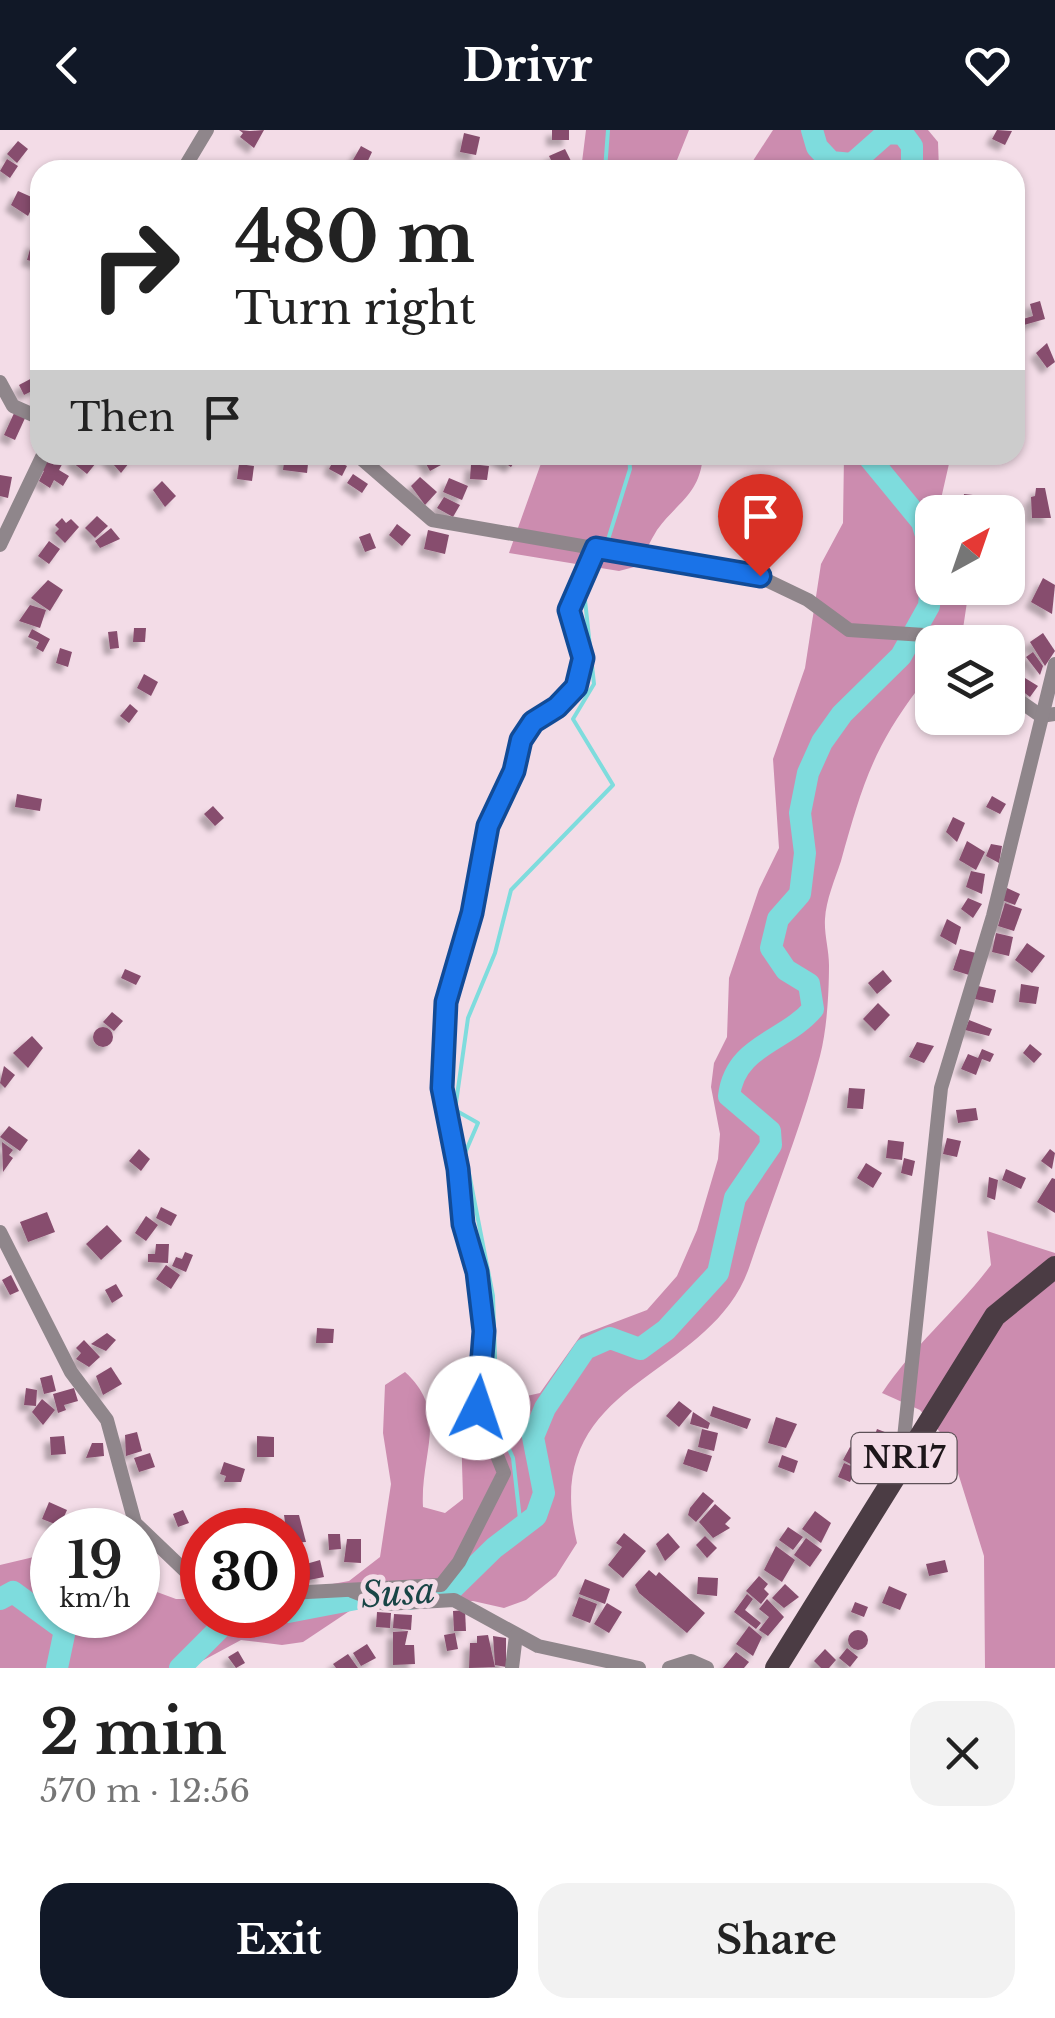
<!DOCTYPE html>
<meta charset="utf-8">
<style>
body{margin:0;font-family:"Libre Baskerville",serif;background:#f2f2f2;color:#222;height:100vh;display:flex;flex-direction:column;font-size:38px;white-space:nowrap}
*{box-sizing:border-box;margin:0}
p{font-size:32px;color:#767676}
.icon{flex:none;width:55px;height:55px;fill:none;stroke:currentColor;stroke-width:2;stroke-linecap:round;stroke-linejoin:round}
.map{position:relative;height:1538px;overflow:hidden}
.drawer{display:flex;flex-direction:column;background:#fff;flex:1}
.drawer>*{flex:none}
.hud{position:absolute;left:30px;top:30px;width:995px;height:305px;border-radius:30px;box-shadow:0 2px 8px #0004;background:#fff;color:#222;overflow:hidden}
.needle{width:65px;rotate:40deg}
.tools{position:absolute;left:915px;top:365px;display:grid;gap:20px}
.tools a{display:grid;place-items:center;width:110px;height:110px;border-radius:20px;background:#fff;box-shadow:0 2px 8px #0004;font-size:50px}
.speed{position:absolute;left:30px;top:1378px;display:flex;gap:20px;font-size:50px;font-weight:700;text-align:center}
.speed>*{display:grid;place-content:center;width:130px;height:130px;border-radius:50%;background:#fff;box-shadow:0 2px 8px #0004;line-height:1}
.speed small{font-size:25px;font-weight:400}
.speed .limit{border:15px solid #d22;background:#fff;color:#111}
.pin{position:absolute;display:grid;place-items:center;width:85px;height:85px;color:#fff;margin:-102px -42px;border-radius:50% 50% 50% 0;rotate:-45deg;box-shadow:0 0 10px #0007}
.pin .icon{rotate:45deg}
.me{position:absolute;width:110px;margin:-55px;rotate:4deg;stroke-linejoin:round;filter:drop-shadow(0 0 8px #0008)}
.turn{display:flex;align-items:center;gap:35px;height:210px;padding:0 40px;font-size:45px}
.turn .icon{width:130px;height:130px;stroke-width:2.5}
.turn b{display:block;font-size:70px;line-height:85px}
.then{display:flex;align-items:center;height:95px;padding:0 40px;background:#0003;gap:20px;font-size:38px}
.round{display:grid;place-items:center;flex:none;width:105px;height:105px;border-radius:30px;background:#f2f2f2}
.overview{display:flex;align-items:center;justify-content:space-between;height:170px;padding:0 40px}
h1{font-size:60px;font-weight:800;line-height:75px}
.button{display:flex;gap:20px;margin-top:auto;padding:20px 40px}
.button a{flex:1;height:115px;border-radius:30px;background:#111827;color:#fff;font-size:40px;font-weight:800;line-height:115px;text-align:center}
.button a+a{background:#f2f2f2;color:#222}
header{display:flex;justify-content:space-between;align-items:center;height:130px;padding:0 40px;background:#111827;color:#fff;font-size:45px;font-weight:800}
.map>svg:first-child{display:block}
</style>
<header><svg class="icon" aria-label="back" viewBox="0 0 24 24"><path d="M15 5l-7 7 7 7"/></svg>Drivr<svg class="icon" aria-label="heart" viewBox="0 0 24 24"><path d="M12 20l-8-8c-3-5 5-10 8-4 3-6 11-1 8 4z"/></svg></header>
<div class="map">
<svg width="1055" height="1538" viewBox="0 0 1055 1538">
<defs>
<filter id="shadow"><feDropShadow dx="-6" dy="6" stdDeviation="2.5" flood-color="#0004"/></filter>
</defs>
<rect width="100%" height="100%" fill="#f3dce7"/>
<g fill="#cc8caf">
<polygon points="586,0 689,0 673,40 581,40"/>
<polygon points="773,0 928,0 938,12 939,40 747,40"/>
<path d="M544,325H703C700,365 677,372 657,400C650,411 644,425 638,436L619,441L509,423Z"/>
<path d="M844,325H951L938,382H932V458H960L967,472L961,512H932V560L918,559C872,619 861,660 841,731C835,749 826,770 825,789C824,804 829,820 829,835C829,863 827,899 820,926C802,996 773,1066 750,1135C711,1253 537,1247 577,1413L556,1446L526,1470L504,1478L473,1471L354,1478L303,1512L282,1515L241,1510L189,1538H0V1435L38,1426L52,1427V1485H138V1455L176,1469H202V1485H288V1462L349,1451L380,1427L391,1354L383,1303L385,1255L405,1242C450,1283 420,1323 423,1377L445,1383L463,1369C463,1341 457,1281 472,1259L497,1256L518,1268L540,1263L581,1205L647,1180L677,1146L697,1100L718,1029L720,1004L711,957L714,933L727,907L729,848L759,759L779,718L773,629L805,538L821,434L843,393Z"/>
<path d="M987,1101L1055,1123V1538H985L984,1426L948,1311L920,1280L882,1263C914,1215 957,1180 991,1135Z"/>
</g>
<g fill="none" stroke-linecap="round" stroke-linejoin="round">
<g stroke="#7edcdd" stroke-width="4">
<polyline points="605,40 608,0"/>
<polyline points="606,416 630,339 629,325"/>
<polyline points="589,452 602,425"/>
<polyline points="521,1398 513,1328 490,1276 495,1228 493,1166 465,1023 478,993 455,980 468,888 495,823 511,760 613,655 573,589 594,554 584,461"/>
</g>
<g stroke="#7edcdd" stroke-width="22">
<polyline points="812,0 817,17 831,32 852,34 887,3 903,4 912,16 912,40"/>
<polyline points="867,325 922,392 932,425"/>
<polyline points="0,1469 13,1462 65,1500 57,1538"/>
<path d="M288,1482L356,1469L369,1461L409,1469L448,1463L494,1418L536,1386L544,1363L533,1307L545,1278L585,1219L610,1208L640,1219L666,1200L718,1143L735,1068L771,1015L770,1001L729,966C735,915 785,912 813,879L809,854L786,840L771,818L778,789L800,764L805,723L800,683L808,643L822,612L842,584L901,526L929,476L932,438"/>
<polyline points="180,1538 224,1494 271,1485"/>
</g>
</g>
<g fill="#874d6e" filter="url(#shadow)">
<polygon points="239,0 250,1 264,0 254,18 240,7 243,3"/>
<rect x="552" y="0" width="17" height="10"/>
<polygon points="997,0 1012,1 1005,15 992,9"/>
<polygon points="464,3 480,7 476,25 460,22"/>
<polygon points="18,11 28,19 17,33 7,24"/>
<polygon points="361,16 372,22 365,37 353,30"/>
<polygon points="565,19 572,33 556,40 549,26"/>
<polygon points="7,29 18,36 10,48 0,41"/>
<polygon points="18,61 36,69 28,86 11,75"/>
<polygon points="32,112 40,115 40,133 27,130"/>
<polygon points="1040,171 1045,189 1024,195 1023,189 1033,186 1030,174"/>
<polygon points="1047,213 1055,232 1047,238 1036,223"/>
<polygon points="36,246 40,257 24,265 19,255"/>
<polygon points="15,281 26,286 15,310 4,305"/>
<polygon points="52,325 67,325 59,340 69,346 63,356 54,350 50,358 39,351 44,341 40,339"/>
<polygon points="77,325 97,325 100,328 87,344 72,332"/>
<polygon points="105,325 128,325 133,328 121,343"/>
<polygon points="285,325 309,325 307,343 283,340"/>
<polygon points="421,325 435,325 441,335 430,341"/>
<polygon points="492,325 519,325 511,337"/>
<polygon points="334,329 347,336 342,346 329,339"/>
<polygon points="239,334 254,336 252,351 237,349"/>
<polygon points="471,334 489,336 487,350 470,349"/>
<polygon points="353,344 368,354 362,363 347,353"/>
<polygon points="0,345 12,347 8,368 0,366"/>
<polygon points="420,347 437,362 425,375 411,356"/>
<polygon points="449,348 468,356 462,370 443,362"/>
<polygon points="162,351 176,366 165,377 153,360"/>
<polygon points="1036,358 1045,358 1051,388 1032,388 1031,367 1035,366"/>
<polygon points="964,364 982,366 981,375 962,377"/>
<polygon points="444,367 460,375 453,387 437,378"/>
<polygon points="97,386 108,396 95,408 85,398"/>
<polygon points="62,388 66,393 71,389 79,397 65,413 55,403 59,399 55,395"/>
<polygon points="397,394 411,405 402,416 389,405"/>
<polygon points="767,394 778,402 767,417 756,409"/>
<polygon points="111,398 120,409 100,418 95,411"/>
<polygon points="428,400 449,405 445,424 424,419"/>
<polygon points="370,403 376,418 365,422 359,407"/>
<polygon points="49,411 60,419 49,434 38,426"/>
<polygon points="1043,448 1055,455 1052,484 1031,472"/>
<polygon points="48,450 63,460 50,481 31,468"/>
<polygon points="30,475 46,480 40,498 19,491"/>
<polygon points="134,498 146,498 145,512 133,512"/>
<polygon points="32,499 50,509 43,522 36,518 39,512 28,507"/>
<polygon points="117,501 119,518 110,519 108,502"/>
<polygon points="1043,503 1055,521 1045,536 1030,512"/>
<polygon points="60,518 72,522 68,537 56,533"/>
<polygon points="1033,522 1043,536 1040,545 1026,527"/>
<polygon points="1011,527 1024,538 1011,553 1008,531"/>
<polygon points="144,544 158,552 151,566 137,558"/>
<polygon points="1025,548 1038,556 1030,567 1013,554 1020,555"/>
<polygon points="1010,573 1022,577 1016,594 999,588 1008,588"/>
<polygon points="130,574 138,581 129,593 120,586"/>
<polygon points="17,664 42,669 40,681 15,677"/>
<polygon points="992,666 1006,674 1000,684 986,677"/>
<polygon points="213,676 224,688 215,696 204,684"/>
<polygon points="953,687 965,693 957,712 946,702"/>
<polygon points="967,711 985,722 976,740 959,730"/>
<polygon points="991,714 1002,716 999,733 986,726"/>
<polygon points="971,741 985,744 982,764 966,757"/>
<polygon points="1007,758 1020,764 1015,775 1002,770"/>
<polygon points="968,768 982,774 973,788 961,779"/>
<polygon points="1005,773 1022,779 1014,801 998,796"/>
<polygon points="947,789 961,797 956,815 940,806"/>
<polygon points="996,803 1013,807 1009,826 992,822"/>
<polygon points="1027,813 1045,826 1032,843 1015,830"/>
<polygon points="960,819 976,823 969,845 953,840"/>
<polygon points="125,839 141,846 136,855 121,848"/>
<polygon points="883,840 892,851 877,864 868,853"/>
<polygon points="1021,854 1039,857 1036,874 1019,872"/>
<polygon points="978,856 996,860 993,873 975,869"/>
<polygon points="878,873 890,885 875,901 863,889"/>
<polygon points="112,882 123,891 114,901 103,892"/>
<polygon points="969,890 992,899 989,906 965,900"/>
<circle cx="103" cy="907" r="10"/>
<polygon points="32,906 43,918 28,938 13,923"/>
<polygon points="917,912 934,916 924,933 909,927"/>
<polygon points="1030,914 1042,924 1034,933 1023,923"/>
<polygon points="982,919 994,924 990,932 982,929 976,945 961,939 968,924 978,928"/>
<polygon points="4,936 15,945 5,958 0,953"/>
<polygon points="849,958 865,959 863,979 847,978"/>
<polygon points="976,978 978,990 958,993 956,980"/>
<polygon points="9,996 28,1010 20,1021 0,1007"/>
<polygon points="947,1008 961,1011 957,1027 943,1024"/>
<polygon points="888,1010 904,1012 902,1030 886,1028"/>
<polygon points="2,1012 13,1020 9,1025 13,1028 3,1042"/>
<polygon points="139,1019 150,1029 141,1041 129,1031"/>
<polygon points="1050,1019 1055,1023 1052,1039 1041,1031"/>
<polygon points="904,1028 915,1031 912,1046 901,1043"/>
<polygon points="866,1033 882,1043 873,1058 857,1048"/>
<polygon points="1006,1039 1026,1048 1021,1059 1002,1050"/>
<polygon points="989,1047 998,1050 995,1070 987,1067"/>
<polygon points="1052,1048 1055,1049 1055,1083 1037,1072"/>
<polygon points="161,1077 177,1085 171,1096 156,1088"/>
<polygon points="47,1082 55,1102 28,1112 20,1092"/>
<polygon points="146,1086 158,1095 146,1111 135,1103"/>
<polygon points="107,1095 122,1111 101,1130 86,1114"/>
<polygon points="156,1114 169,1114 168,1133 148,1132 148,1124 155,1124"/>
<polygon points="185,1122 193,1125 186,1142 172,1136 176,1127 182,1129"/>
<polygon points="166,1135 180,1145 171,1159 156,1149"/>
<polygon points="11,1145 19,1161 10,1165 2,1150"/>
<polygon points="116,1154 123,1166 112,1173 105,1160"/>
<polygon points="317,1198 334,1199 333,1213 316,1213"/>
<polygon points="107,1203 116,1210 106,1221 91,1214"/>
<polygon points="84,1210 100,1227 89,1237 76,1229 81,1223 76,1218"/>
<polygon points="111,1237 122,1254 103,1265 96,1246"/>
<polygon points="52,1245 56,1261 44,1264 40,1248"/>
<polygon points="26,1258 37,1260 36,1276 24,1275"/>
<polygon points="74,1258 78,1271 64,1275 66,1280 58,1283 53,1264"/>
<polygon points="42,1269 55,1280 43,1295 32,1282"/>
<polygon points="679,1271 692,1281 679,1297 666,1286"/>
<polygon points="713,1276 751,1289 747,1299 710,1286"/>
<polygon points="693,1282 710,1293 708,1299 690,1294"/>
<polygon points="776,1287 797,1294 786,1318 768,1313"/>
<polygon points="702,1299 718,1303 714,1321 698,1317"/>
<polygon points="877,1299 895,1306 890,1319 878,1314 874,1325 861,1320 864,1310 872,1313"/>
<polygon points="137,1302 142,1321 126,1326 125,1305"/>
<polygon points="64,1306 66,1324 51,1325 50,1307"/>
<polygon points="257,1306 274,1307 274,1327 257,1327"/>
<polygon points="92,1313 103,1313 104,1326 86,1328"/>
<polygon points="850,1317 861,1323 854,1336 843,1330"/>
<polygon points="688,1319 712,1326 707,1342 683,1334"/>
<polygon points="150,1323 155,1337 139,1342 134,1328"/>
<polygon points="782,1325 798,1331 794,1343 778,1337"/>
<polygon points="224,1332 245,1339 241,1352 224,1352 226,1346 220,1344"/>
<polygon points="844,1333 856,1338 850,1352 838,1347"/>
<polygon points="703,1362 714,1371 696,1392 688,1385 690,1378"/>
<polygon points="49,1372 67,1380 60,1396 42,1389"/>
<polygon points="715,1374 731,1388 725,1394 730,1398 713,1408 699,1392"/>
<polygon points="183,1380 189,1393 178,1397 173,1384"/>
<polygon points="815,1381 831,1393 821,1413 802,1399"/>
<polygon points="284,1385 299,1385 306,1412 288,1413"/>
<polygon points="788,1397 803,1407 793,1420 779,1410"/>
<polygon points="624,1403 646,1421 623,1448 608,1435 622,1417 616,1413"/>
<polygon points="668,1403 680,1417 665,1431 656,1414"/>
<polygon points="328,1404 340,1404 341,1419 329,1420"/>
<polygon points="705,1406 717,1418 707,1428 696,1415"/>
<polygon points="806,1408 822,1420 810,1437 794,1425"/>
<polygon points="347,1409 361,1409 361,1433 344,1432"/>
<polygon points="776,1416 795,1430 782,1452 764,1440"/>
<polygon points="320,1430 324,1447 309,1450 306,1434"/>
<polygon points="945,1430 948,1442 929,1446 926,1434"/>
<polygon points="649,1440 656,1446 659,1442 705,1483 687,1503 639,1463 635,1455"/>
<polygon points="759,1446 768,1454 764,1459 769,1464 761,1474 746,1461"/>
<polygon points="698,1447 718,1448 717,1466 697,1464"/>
<polygon points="585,1449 610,1459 605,1474 579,1464"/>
<polygon points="785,1454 799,1467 784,1478 772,1468"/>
<polygon points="889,1456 907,1464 900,1480 882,1473"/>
<polygon points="747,1464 753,1469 745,1480 761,1493 756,1499 734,1482"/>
<polygon points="579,1467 597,1474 590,1493 572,1486"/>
<polygon points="767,1469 784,1487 768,1506 759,1500 769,1487 759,1479"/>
<polygon points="855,1472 868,1477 864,1487 851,1482"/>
<polygon points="607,1473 622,1482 609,1503 594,1494"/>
<polygon points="465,1480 466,1501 454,1501 453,1481"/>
<polygon points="377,1482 391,1483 390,1498 376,1497"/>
<polygon points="394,1484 412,1485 411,1500 393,1498"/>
<polygon points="749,1496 762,1507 753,1526 736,1514"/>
<circle cx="858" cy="1510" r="10"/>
<polygon points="408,1501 405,1515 414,1515 415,1534 393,1535 393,1502"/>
<polygon points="455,1503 458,1519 447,1521 444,1505"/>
<polygon points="488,1505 495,1537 469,1538 470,1513 477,1513 477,1506"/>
<polygon points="493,1506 506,1508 506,1537 495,1535"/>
<polygon points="367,1514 376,1528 361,1536 353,1523"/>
<polygon points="847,1518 858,1527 850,1537 839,1528"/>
<polygon points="825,1519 836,1530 829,1538 821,1538 814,1531"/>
<polygon points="238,1521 245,1533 236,1538 228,1527"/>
<polygon points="736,1522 749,1532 744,1538 723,1538"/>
<polygon points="348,1524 358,1538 336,1538 333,1534"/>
</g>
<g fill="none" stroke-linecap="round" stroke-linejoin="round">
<g stroke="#8f868b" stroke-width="14">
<polyline points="183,40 207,0"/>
<polyline points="0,252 13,276 40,288"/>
<polyline points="357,325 432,390 760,447 808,470 849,500 924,505 936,512"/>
<polyline points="0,415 43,325"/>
<polyline points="1008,563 1041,586 1055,584"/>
<polyline points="0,1102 71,1242 107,1290 135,1393 202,1457"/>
<polyline points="902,1327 941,958 993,786 1055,534"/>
<polyline points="352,1461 385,1474 454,1470 538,1516 639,1538"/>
<polyline points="288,1463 441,1455 459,1432 504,1343 478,1278 484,1201 442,958 444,898 488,696 514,641 521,610 533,592 557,577 576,557 583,528 569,480 596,418"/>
<polyline points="512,1538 516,1505"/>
<polyline points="669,1538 691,1531 707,1538"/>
</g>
<polyline stroke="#4b3c44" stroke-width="22" points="776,1538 995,1186 1055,1137"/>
</g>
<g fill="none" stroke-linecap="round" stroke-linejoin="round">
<g stroke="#114b97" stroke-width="25">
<polyline id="route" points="478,1278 484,1201 477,1142 463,1094 458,1039 442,958 446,872 472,783 488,696 514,641 521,610 533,592 557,577 576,557 583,528 569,480 596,418 760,446"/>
</g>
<use href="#route" stroke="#1a73e8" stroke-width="18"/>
</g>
<g text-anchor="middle" stroke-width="10" stroke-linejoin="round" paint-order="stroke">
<rect fill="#f3dce7" stroke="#5d5158" stroke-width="2.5" x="851.5" y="1303" width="105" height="50" rx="8"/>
<g font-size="30" font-weight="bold" fill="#1d161a">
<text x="904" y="1338">NR17</text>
</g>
<g font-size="35" font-style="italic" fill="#194546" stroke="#f3dce7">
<text transform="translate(398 1463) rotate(-4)" y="12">Susa</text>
</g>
</g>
</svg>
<div class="tools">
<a><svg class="needle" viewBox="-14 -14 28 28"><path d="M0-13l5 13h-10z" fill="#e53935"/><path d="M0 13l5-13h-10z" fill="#767676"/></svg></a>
<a><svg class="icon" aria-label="layers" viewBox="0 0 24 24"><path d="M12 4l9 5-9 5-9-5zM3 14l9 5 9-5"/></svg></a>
</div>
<div class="speed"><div>19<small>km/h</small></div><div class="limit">30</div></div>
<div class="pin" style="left:760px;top:446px;background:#d93025"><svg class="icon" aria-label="arrive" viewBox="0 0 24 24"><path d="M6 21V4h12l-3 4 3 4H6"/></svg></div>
<svg class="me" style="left:478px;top:1278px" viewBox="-20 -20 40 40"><circle r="19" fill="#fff"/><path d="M0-13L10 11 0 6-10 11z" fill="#1a73e8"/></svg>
<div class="hud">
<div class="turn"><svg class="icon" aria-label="right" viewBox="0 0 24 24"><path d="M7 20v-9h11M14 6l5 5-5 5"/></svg><div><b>480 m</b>Turn right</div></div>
<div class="then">Then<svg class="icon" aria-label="arrive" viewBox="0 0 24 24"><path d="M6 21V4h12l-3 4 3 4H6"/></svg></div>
</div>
</div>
<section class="drawer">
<div class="overview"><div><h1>2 min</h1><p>570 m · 12:56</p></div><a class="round"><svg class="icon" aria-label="close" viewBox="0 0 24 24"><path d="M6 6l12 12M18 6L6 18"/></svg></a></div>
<div class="button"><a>Exit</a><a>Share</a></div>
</section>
